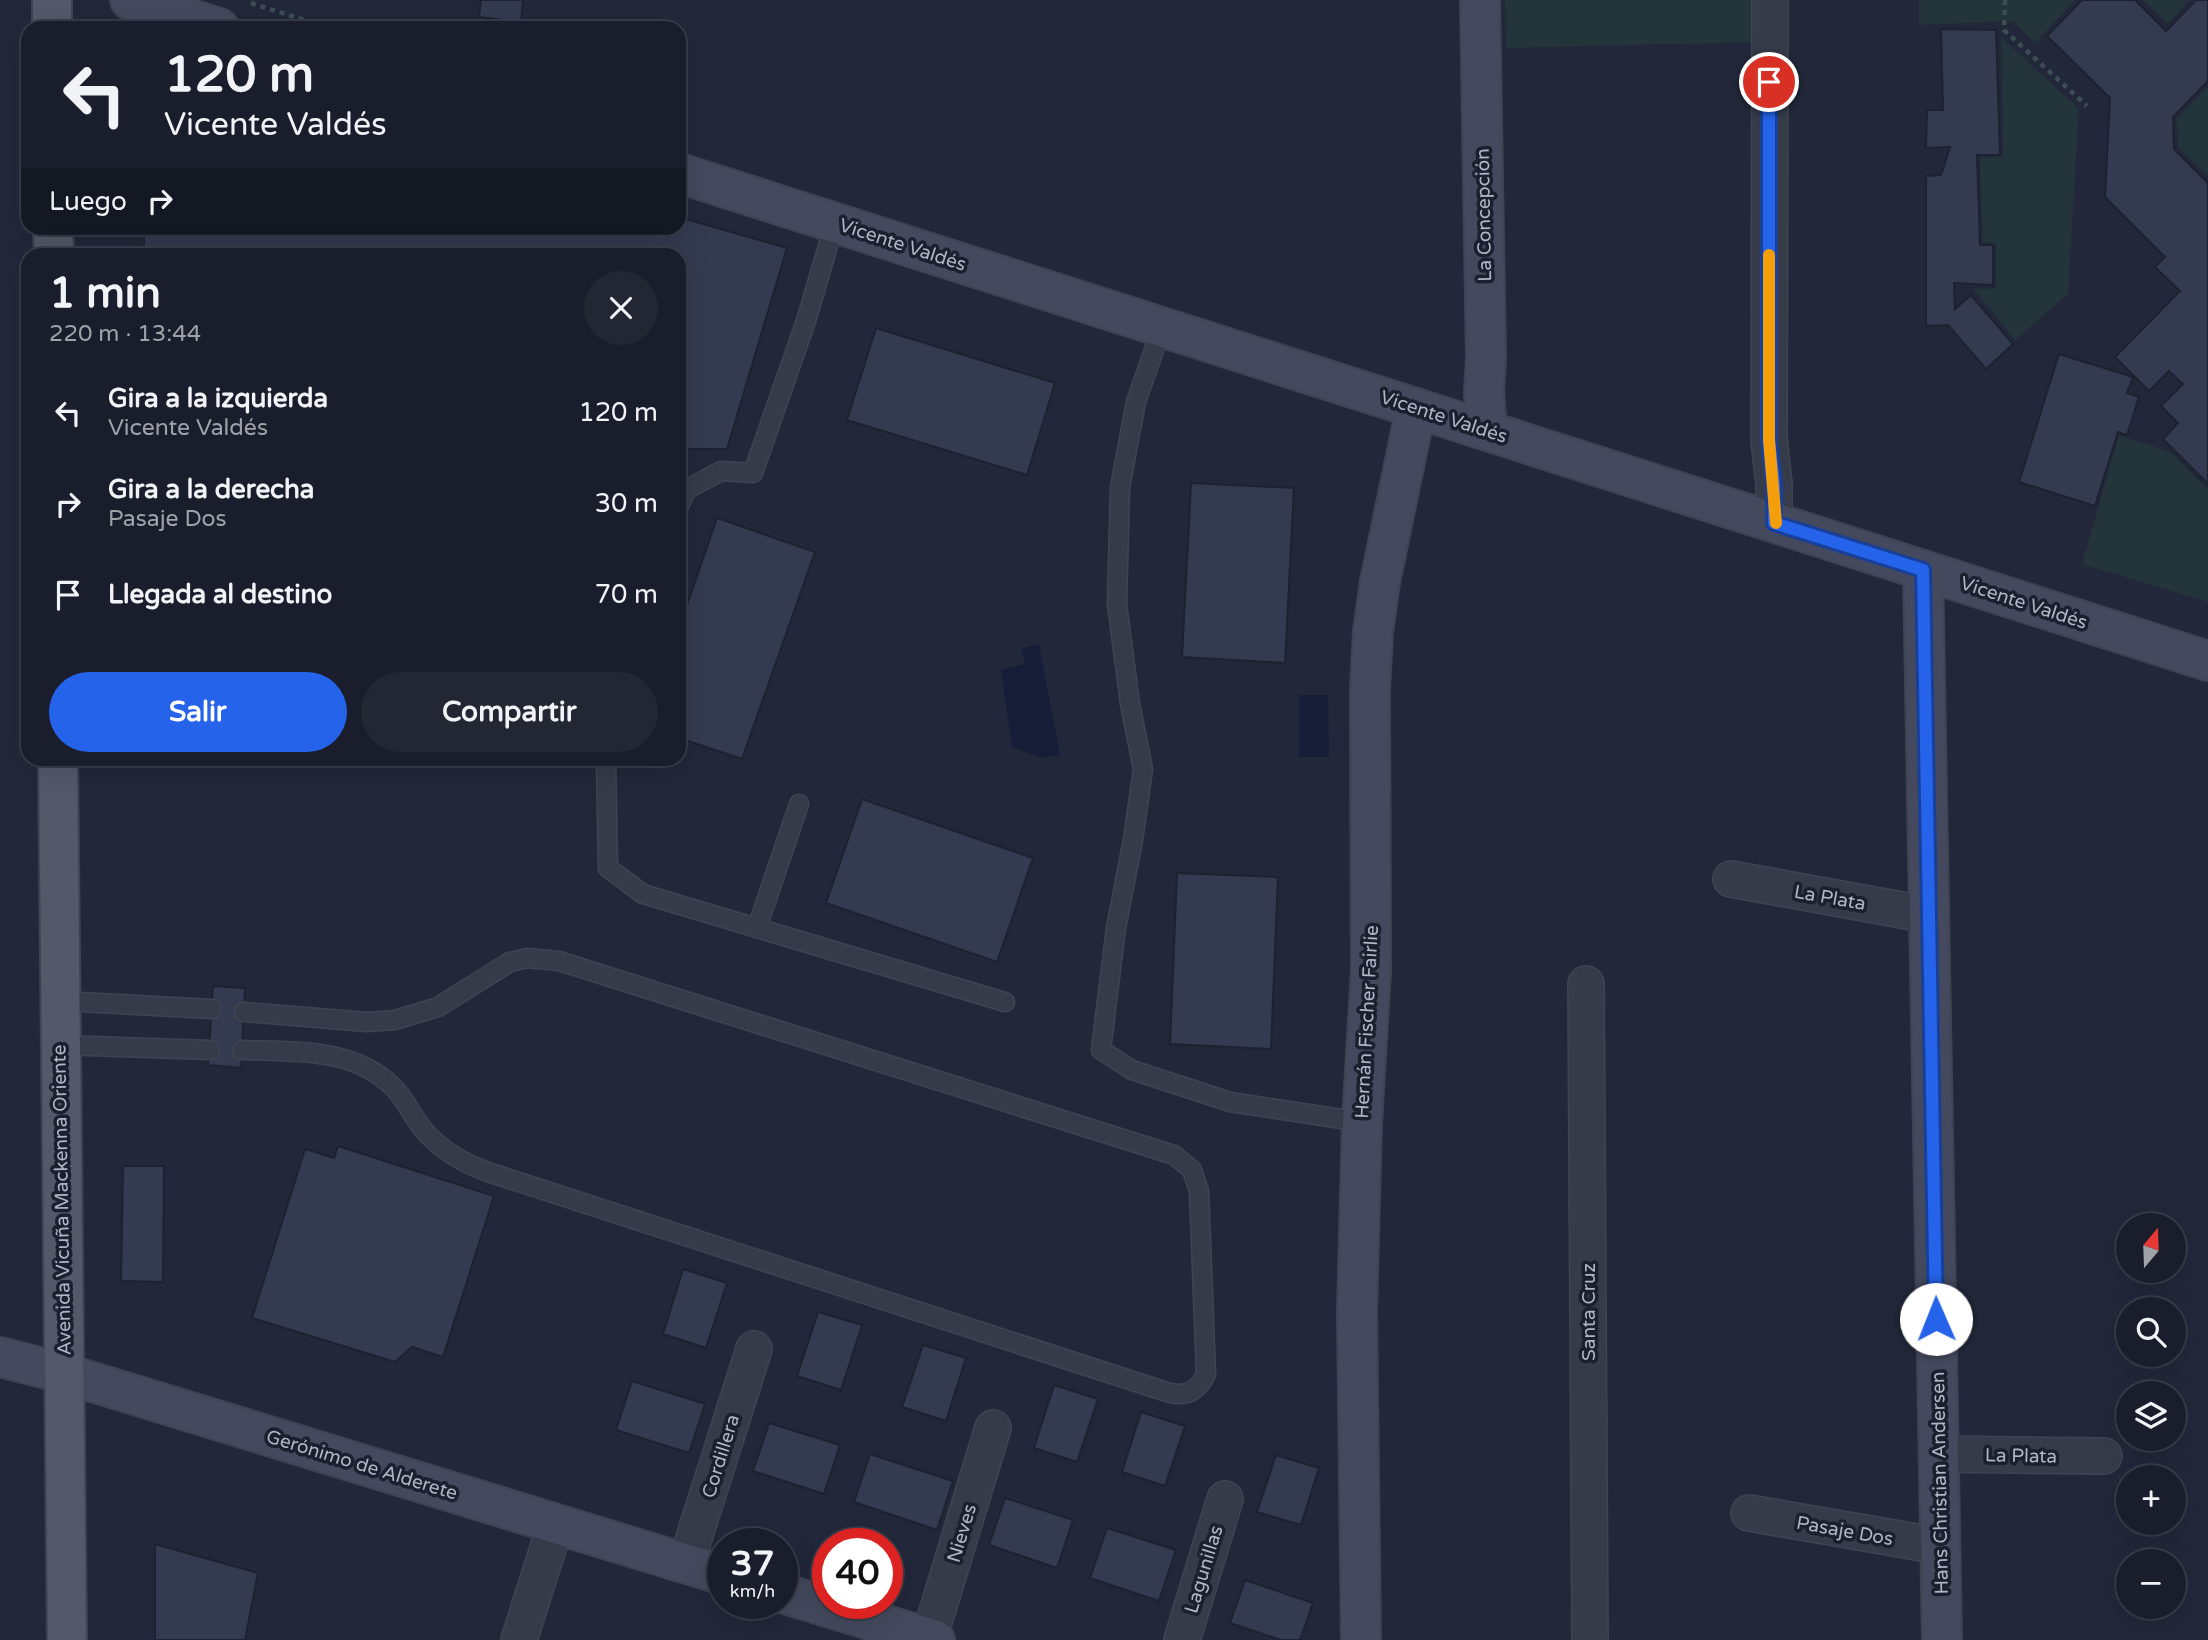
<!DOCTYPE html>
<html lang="es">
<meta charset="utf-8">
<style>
body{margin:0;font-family:"Varela Round",sans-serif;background:#232734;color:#f1f3f6;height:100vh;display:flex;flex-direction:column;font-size:26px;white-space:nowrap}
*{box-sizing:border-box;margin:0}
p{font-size:23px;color:#9fa2a9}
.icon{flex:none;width:38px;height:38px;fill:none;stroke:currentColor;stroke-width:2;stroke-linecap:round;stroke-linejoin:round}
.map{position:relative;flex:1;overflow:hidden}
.panel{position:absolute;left:21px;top:248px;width:665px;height:518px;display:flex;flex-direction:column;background:#1a1e2c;border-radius:21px;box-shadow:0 7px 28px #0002,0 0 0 2px #383c48}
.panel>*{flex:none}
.guide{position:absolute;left:21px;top:21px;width:665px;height:214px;border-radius:21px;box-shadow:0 7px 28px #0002,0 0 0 2px #383c48;background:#1a1e2c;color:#f1f3f6;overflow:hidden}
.needle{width:46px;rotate:19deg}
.controls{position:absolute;left:2116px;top:1213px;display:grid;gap:14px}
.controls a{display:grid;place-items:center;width:70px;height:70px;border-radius:50%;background:#1a1e2c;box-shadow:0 7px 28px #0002,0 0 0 2px #383c48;font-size:35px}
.speed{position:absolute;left:707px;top:1528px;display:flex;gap:14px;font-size:35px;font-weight:700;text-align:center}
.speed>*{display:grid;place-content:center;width:91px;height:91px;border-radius:50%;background:#1a1e2c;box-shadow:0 7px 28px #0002,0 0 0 2px #383c48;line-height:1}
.speed small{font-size:18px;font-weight:400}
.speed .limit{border:10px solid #d22;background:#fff;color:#111}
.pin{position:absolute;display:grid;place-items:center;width:60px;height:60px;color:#fff;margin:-30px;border:4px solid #fff;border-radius:50%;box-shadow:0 2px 7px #0007}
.me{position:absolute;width:77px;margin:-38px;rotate:359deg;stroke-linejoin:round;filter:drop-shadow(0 0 5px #0008)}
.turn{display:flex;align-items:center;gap:24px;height:147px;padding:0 28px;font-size:32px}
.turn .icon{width:91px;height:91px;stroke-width:2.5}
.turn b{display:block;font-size:49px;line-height:60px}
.then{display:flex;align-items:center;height:66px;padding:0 28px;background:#0003;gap:14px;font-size:26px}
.round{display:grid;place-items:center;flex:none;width:74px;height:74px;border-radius:37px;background:#232734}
.overview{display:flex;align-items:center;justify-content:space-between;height:119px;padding:0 28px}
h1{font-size:42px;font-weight:700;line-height:52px}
.cta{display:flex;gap:14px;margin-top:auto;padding:14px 28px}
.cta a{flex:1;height:80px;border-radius:42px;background:#2563eb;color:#fff;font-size:28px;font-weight:700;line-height:80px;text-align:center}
.cta a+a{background:#232734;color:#f1f3f6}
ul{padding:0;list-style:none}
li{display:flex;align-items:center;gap:21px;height:91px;padding:0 28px}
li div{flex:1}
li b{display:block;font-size:26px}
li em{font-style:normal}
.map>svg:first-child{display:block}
</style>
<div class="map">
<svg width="2208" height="1640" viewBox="0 0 2208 1640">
<rect width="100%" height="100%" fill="#22283a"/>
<g fill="#24343b">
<polygon points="1505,0 1759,0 1760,42 1506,48"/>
<polygon points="1919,0 2075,0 2035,43 2013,21 1919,25"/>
<polygon points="2143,0 2189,0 2168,23"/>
<polygon points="2001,37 2079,109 2068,294 2015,340 1973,288 1996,289 1996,243 1983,242 1980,158 2003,157"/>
<polygon points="2208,87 2208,176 2178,147 2177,118"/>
<polygon points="2119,435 2170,452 2208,490 2208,602 2082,564"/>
</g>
<g fill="#161e37">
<polygon points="1039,644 1060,755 1044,758 1012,747 1001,670 1025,664 1021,649"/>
<polygon points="1299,695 1328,695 1329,757 1299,757"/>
</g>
<g fill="#343b50" stroke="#1d2231" stroke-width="2">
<polygon points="481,0 523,0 521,22 479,17"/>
<polygon points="2082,0 2135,0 2166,31 2196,0 2208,0 2208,81 2173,117 2174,149 2208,183 2208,484 2163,439 2178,423 2161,406 2183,384 2169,371 2149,391 2115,357 2180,291 2155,267 2165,257 2105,197 2110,98 2047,36"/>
<polygon points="1941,29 1996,30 2000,155 1977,155 1980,245 1993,245 1993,285 1954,283 1955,309 1971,295 2013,344 1986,369 1948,325 1926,326 1926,176 1941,175 1950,147 1926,148 1927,110 1943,110"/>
<polygon points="679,217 787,248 727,449 679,449 679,256 144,256 144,228 679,228"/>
<polygon points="876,328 1055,383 1027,475 847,420"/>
<polygon points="2059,354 2133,377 2127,393 2139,397 2127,435 2118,432 2095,506 2019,482"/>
<polygon points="1191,483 1294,488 1285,663 1182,657"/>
<polygon points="717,518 815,552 742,759 679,738 679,628"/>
<polygon points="862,799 1033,858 997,962 826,903"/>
<polygon points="1177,873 1278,877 1271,1049 1170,1044"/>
<polygon points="213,986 245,988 241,1068 208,1065"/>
<polygon points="338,1146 494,1196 443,1357 412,1347 395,1362 252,1318 305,1149 334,1158"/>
<polygon points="123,1166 164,1166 163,1282 121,1281"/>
<polygon points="683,1269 727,1283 706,1348 663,1334"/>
<polygon points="818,1312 862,1325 841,1390 797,1376"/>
<polygon points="923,1345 966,1358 946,1421 902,1407"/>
<polygon points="632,1381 705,1404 689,1453 616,1430"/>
<polygon points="1054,1385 1098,1399 1077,1462 1034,1448"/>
<polygon points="1141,1412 1185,1426 1165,1486 1122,1472"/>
<polygon points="769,1423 840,1445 824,1494 753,1471"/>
<polygon points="870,1454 953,1481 937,1530 854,1502"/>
<polygon points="1276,1455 1319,1468 1301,1525 1257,1512"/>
<polygon points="1005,1498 1073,1520 1057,1568 989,1545"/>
<polygon points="1107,1528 1176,1550 1159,1601 1090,1578"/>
<polygon points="155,1544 258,1573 245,1640 155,1640"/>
<polygon points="1245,1580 1313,1603 1300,1640 1281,1640 1230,1623"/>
</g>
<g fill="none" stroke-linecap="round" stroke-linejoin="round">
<g stroke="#3f4453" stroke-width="21">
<g id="lane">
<polyline points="1162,327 1136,402 1120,487 1117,604 1130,704 1143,769 1133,840 1116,928 1101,1050 1132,1070 1230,1102 1362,1122"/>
<polyline points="679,506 686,490 721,471 753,473 806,321 835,222"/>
<polyline points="606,760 608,868 643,894 1005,1002"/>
<polyline points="757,928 799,804"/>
<polyline points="60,1001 212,1009"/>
<polyline points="60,1045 210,1050"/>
<path d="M242,1050C294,1052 354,1047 394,1088C405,1099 412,1115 422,1128C439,1149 463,1163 488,1172L1170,1393C1187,1397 1199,1390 1206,1374L1199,1191L1192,1170L1174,1155L559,961L527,958L510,962L438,1007L395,1020L367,1022L244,1012"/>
</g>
</g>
<g stroke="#3f4453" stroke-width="38">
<g id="street">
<polyline points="1770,0 1769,440 1774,484 1774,522"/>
<polyline points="1731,879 1929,915"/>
<polyline points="1586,984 1590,1640"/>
<polyline points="1939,1454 2104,1456"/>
<polyline points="1749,1513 1940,1546"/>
<polyline points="686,1563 754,1349"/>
<polyline points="929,1638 993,1428"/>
<polyline points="519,1640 556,1523"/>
<polyline points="1182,1640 1225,1499"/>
</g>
</g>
<g stroke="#3f4453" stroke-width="42">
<g id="secondary">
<polyline points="130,0 219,28"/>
<polyline points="1480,0 1486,359 1484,392 1487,430"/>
<polyline points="679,173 2208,661"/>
<polyline points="1923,570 1942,1640"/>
<polyline points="0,1357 63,1373 723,1575"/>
<polyline points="782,1593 935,1640"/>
<polyline points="1361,1640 1357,1312 1362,1122 1371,971 1370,689 1373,632 1380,582 1416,408"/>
</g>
</g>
<g stroke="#3f4453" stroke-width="42">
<g id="primary">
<polyline points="52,0 52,28"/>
<polyline points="53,228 54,256"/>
<polyline points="58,760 67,1640"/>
</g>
</g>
<g stroke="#3d4d53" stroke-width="4.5" stroke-dasharray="5 5" stroke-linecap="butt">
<polyline points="2005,0 2004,30 2087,106"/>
<polyline points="251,3 329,28"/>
</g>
<use href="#lane" stroke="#363b4a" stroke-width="18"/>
<use href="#street" stroke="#363b4a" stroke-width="35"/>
<use href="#secondary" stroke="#44495d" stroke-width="38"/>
<use href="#primary" stroke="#54596a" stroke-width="38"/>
</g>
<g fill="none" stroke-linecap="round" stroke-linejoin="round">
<g stroke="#184099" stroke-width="18">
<polyline id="route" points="1769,82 1769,440 1774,484 1774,523 1923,570 1936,1319"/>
</g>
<use href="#route" stroke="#2563eb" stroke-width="12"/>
<polyline stroke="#f59e0b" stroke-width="12" points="1769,255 1769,440 1776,523"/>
</g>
<g text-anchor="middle" stroke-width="7" stroke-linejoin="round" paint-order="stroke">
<g font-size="19" fill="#b1b5c6" stroke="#1b202f">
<text transform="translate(1483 215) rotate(-91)" y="7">La Concepción</text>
<text transform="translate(903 244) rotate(18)" y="7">Vicente Valdés</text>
<text transform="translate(1444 416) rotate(18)" y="7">Vicente Valdés</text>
<text transform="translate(2024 602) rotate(18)" y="7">Vicente Valdés</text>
<text transform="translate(1830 897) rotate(10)" y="7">La Plata</text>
<text transform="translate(1366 1022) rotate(-87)" y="7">Hernán Fischer Fairlie</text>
<text transform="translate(61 1200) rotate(-91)" y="7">Avenida Vicuña Mackenna Oriente</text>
<text transform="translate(1588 1312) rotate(-90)" y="7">Santa Cruz</text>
<text transform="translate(2021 1455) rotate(1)" y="7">La Plata</text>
<text transform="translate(720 1456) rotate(-73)" y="7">Cordillera</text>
<text transform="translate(362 1464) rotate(17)" y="7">Gerónimo de Alderete</text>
<text transform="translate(1939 1483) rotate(-91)" y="7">Hans Christian Andersen</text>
<text transform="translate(1845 1530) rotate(10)" y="7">Pasaje Dos</text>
<text transform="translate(961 1533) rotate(-73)" y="7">Nieves</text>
<text transform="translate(1203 1569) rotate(-73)" y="7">Lagunillas</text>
</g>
</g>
</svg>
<div class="controls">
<a><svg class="needle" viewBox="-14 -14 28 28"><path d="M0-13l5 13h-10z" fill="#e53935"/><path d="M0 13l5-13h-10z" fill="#9fa2a9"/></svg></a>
<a><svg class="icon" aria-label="search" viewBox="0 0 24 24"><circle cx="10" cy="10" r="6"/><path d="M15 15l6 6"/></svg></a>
<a><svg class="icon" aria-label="layers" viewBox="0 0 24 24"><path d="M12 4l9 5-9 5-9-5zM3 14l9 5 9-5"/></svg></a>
<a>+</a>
<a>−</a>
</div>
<div class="speed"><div>37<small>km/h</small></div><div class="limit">40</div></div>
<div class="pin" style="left:1769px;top:82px;background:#d93025"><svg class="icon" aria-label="arrive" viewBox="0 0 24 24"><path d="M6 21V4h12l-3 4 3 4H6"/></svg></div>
<svg class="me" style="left:1936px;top:1319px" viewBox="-20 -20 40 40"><circle r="19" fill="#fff"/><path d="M0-13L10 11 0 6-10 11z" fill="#2563eb"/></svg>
<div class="guide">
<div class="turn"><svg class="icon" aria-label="left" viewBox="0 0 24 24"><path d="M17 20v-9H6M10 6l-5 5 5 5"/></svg><div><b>120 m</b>Vicente Valdés</div></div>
<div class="then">Luego<svg class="icon" aria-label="right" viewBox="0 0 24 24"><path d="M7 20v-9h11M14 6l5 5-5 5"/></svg></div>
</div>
<section class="panel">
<div class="overview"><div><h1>1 min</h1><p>220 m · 13:44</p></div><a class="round"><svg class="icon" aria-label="close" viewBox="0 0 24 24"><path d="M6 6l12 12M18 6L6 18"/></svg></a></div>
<ul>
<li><svg class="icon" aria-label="left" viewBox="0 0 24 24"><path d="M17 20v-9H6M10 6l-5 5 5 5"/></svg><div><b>Gira a la izquierda</b><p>Vicente Valdés</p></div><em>120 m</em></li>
<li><svg class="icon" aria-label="right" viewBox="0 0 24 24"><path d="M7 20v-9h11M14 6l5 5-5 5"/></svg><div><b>Gira a la derecha</b><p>Pasaje Dos</p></div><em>30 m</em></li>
<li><svg class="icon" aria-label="arrive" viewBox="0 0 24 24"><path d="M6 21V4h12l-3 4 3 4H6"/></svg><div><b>Llegada al destino</b></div><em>70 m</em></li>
</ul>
<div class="cta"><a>Salir</a><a>Compartir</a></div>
</section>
</div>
